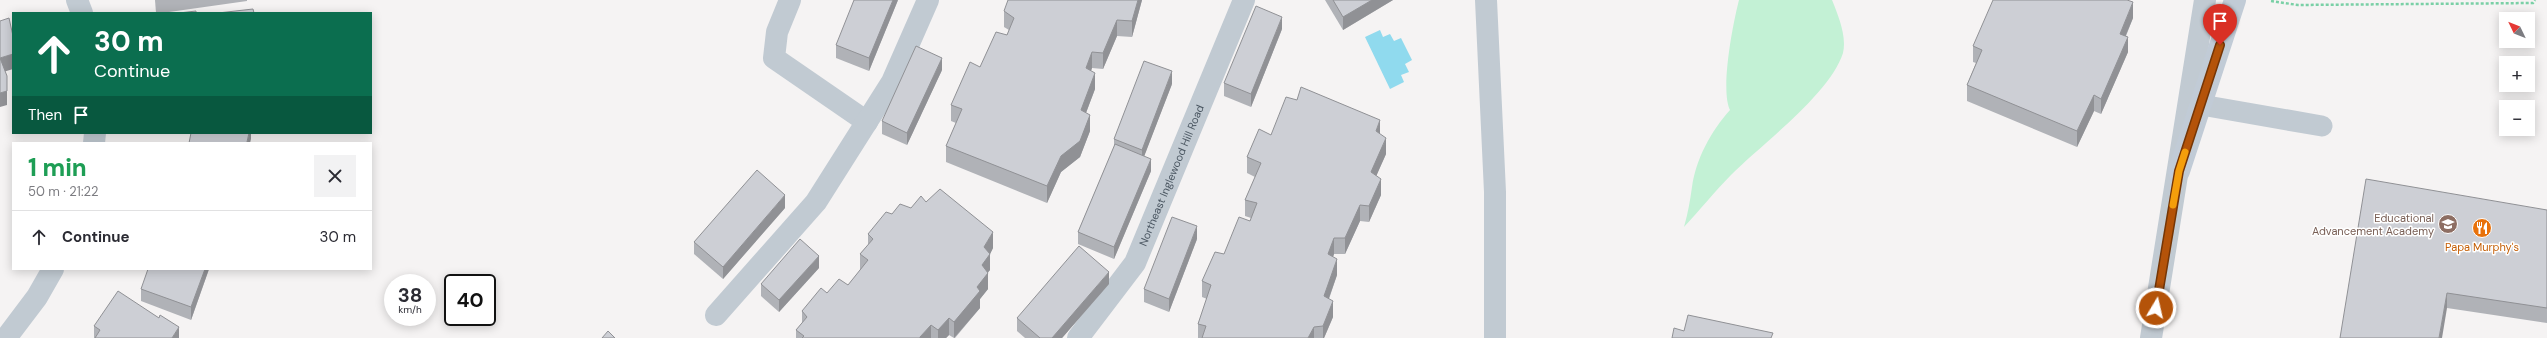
<!DOCTYPE html>
<meta charset="utf-8">
<style>
body{margin:0;font-family:"DM Sans",sans-serif;background:#f2f2f3;color:#2b2b33;height:100vh;display:flex;flex-direction:column;font-size:15px;white-space:nowrap}
*{box-sizing:border-box;margin:0}
p{font-size:13px;color:#7c7c81}
.icon{flex:none;width:22px;height:22px;fill:none;stroke:currentColor;stroke-width:2;stroke-linecap:round;stroke-linejoin:round}
.map{position:relative;flex:1;overflow:hidden}
.drawer{position:absolute;left:12px;top:142px;width:360px;height:128px;display:flex;flex-direction:column;background:#fff;border-radius:0px;box-shadow:0 2px 10px #0003}
.drawer>*{flex:none}
.guide{position:absolute;left:12px;top:12px;width:360px;height:122px;border-radius:0px;box-shadow:0 2px 10px #0003;background:#0b6e4f;color:#fff;overflow:hidden}
.needle{width:26px;rotate:313deg}
.buttons{position:absolute;left:2499px;top:12px;display:grid;gap:8px}
.buttons a{display:grid;place-items:center;width:36px;height:36px;border-radius:0px;background:#fff;box-shadow:0 2px 10px #0003;font-size:20px}
.speed{position:absolute;left:384px;top:274px;display:flex;gap:8px;font-size:20px;font-weight:700;text-align:center}
.speed>*{display:grid;place-content:center;width:52px;height:52px;border-radius:50%;background:#fff;box-shadow:0 2px 10px #0003;line-height:1}
.speed small{font-size:10px;font-weight:400}
.speed .limit{border:2px solid #111;border-radius:6px;background:#fff;color:#111}
.pin{position:absolute;display:grid;place-items:center;width:34px;height:34px;color:#fff;margin:-41px -17px;border-radius:50% 50% 50% 0;rotate:-45deg;box-shadow:0 0 4px #0007}
.pin .icon{rotate:45deg}
.me{position:absolute;width:44px;margin:-22px;rotate:9deg;stroke-linejoin:round;filter:drop-shadow(0 0 3px #0008)}
.turn{display:flex;align-items:center;gap:14px;height:84px;padding:0 16px;font-size:18px}
.turn .icon{width:52px;height:52px;stroke-width:2.5}
.turn b{display:block;font-size:28px;line-height:34px}
.then{display:flex;align-items:center;height:38px;padding:0 16px;background:#0003;gap:8px;font-size:15px}
.round{display:grid;place-items:center;flex:none;width:42px;height:42px;border-radius:0px;background:#f2f2f3}
.summary{display:flex;align-items:center;justify-content:space-between;height:68px;padding:0 16px}
h1{font-size:24px;font-weight:800;line-height:30px;color:#1e9e55}
ul{padding:0;list-style:none}
li{display:flex;align-items:center;gap:12px;height:52px;padding:0 16px;border-top:1px solid #e1e1e2}
li div{flex:1}
li b{display:block;font-size:15px}
li em{font-style:normal}
.map>svg:first-child{display:block}
</style>
<div class="map">
<svg width="2547" height="338" viewBox="0 0 2547 338">
<rect width="100%" height="100%" fill="#f5f3f3"/>
<path fill="#c3f1d5" d="M1739,0H1832C1838,15 1847,36 1843,53C1830,94 1762,144 1731,175C1715,191 1700,210 1684,227C1688,213 1690,201 1692,187C1696,159 1711,131 1730,110C1720,90 1733,23 1739,0Z"/>
<polygon fill="#90daee" points="1380,30 1383,37 1390,34 1394,41 1401,38 1412,60 1405,64 1409,72 1401,75 1404,82 1390,89 1365,37"/>
<g fill="none" stroke-linecap="round" stroke-linejoin="round">
<polyline stroke="#7ad0a6" stroke-width="2.5" stroke-dasharray="3 2" stroke-linecap="butt" points="2271,1 2298,5 2533,3 2535,0"/>
<polyline stroke="#c1cad2" stroke-width="21" points="2190,103 2322,126"/>
<g stroke="#c1cad2" stroke-width="22">
<polyline points="77,0 82,13"/>
<polyline points="790,0 777,32 774,58 867,122"/>
<polyline points="1486,0 1495,192 1495,338"/>
<polyline points="94,143 95,133"/>
<polyline points="716,315 816,202 892,82 928,0"/>
<polyline points="6,338 37,297 53,269"/>
<path id="s1" d="M1078,338L1135,263L1244,0"/>
</g>
<polyline stroke="#c1cad2" stroke-width="22" points="2151,338 2205,0"/>
<polyline stroke="#c1cbd6" stroke-width="22" points="2179,171 2235,0"/>
</g>
<g fill="#b0b2b7">
<polygon points="155,0 247,0 247,1 162,13 156,13"/>
<polygon points="898,0 869,71 836,58 836,45"/>
<polygon points="1142,0 1132,37 1117,36 1103,69 1092,68 1091,71 1095,89 1086,113 1090,131 1080,157 1061,172 1047,203 946,162 946,146 956,123 951,121 951,105 980,67 1007,35 1009,30 1004,27 1004,11"/>
<polygon points="1325,0 1393,0 1343,30"/>
<polygon points="2133,18 2126,36 2128,52 2101,114 2094,111 2077,147 1967,101 1967,85 1976,63 1973,62 1973,46"/>
<polygon points="1282,29 1251,107 1224,96 1224,83"/>
<polygon points="942,70 907,145 882,134 882,121"/>
<polygon points="1172,84 1144,156 1151,171 1114,259 1078,244 1078,232 1114,147 1114,139"/>
<polygon points="1380,134 1386,154 1376,176 1381,195 1369,222 1360,221 1345,254 1334,254 1333,257 1337,275 1329,299 1333,317 1324,338 1198,338 1198,324 1207,299 1202,297 1202,281 1224,254 1250,221 1251,218 1245,216 1245,200 1255,177 1247,173 1247,157 1271,135"/>
<polygon points="926,202 993,248 990,254 990,270 988,272 988,289 980,299 980,308 955,338 954,338 949,335 946,338 796,338 796,330 802,323 802,311 827,293 848,285 860,271 860,254 868,245 868,234 892,214 911,208"/>
<polygon points="785,208 723,279 694,254 694,242"/>
<polygon points="2547,210 2547,323 2447,308 2340,338"/>
<polygon points="1197,239 1169,312 1144,302 1144,289"/>
<polygon points="819,268 779,312 761,296 761,284"/>
<polygon points="209,269 191,320 141,301 141,289"/>
<polygon points="1109,284 1062,338 1025,338 1017,331 1017,318"/>
<polygon points="94,326 179,338 94,338"/>
</g>
<g fill="#909195">
<polygon points="893,0 898,0 869,71 869,58"/>
<polygon points="1138,0 1142,0 1132,37 1132,21"/>
<polygon points="1372,0 1393,0 1343,30 1343,17"/>
<polygon points="2133,2 2133,18 2120,49 2120,34"/>
<polygon points="1282,17 1282,29 1251,107 1251,94"/>
<polygon points="1117,20 1117,36 1103,69 1103,53"/>
<polygon points="2128,37 2128,52 2101,114 2101,99"/>
<polygon points="1092,52 1092,68 1086,84 1086,68"/>
<polygon points="13,54 13,69 0,73 0,58"/>
<polygon points="942,58 942,70 907,145 907,133"/>
<polygon points="1172,71 1172,84 1142,162 1142,150"/>
<polygon points="1095,73 1095,89 1081,126 1081,110"/>
<polygon points="7,91 7,105 0,107 0,93"/>
<polygon points="2094,95 2094,111 2077,147 2077,131"/>
<polygon points="1090,115 1090,131 1080,157 1061,172 1047,203 1047,186 1061,156"/>
<polygon points="1380,120 1380,136 1376,131"/>
<polygon points="249,133 251,133 251,139 250,143 247,143"/>
<polygon points="1386,138 1386,154 1371,188 1371,172"/>
<polygon points="1151,159 1151,171 1114,259 1114,247"/>
<polygon points="1381,179 1381,195 1369,222 1369,206"/>
<polygon points="785,195 785,208 723,279 723,267"/>
<polygon points="1360,205 1360,221 1345,254 1345,238"/>
<polygon points="1197,226 1197,239 1169,312 1169,299"/>
<polygon points="993,232 993,248 990,254 990,270 985,276 988,273 988,289 980,299 980,308 954,338 954,322 977,287 982,265 984,247"/>
<polygon points="1334,238 1334,254 1328,270 1328,254"/>
<polygon points="819,256 819,268 779,312 779,300"/>
<polygon points="1337,259 1337,275 1324,312 1324,296"/>
<polygon points="205,269 209,269 191,320 191,307"/>
<polygon points="1109,272 1109,284 1062,338 1052,338"/>
<polygon points="2447,293 2447,308 2442,338 2439,338"/>
<polygon points="1333,301 1333,317 1324,338 1323,338 1323,326"/>
<polygon points="949,318 949,335 946,338 938,338 938,330"/>
<polygon points="931,325 931,338 920,338 920,337"/>
<polygon points="179,327 179,338 172,338"/>
<polygon points="1314,327 1314,338 1308,338"/>
</g>
<g fill="#cdcfd5" stroke="#909195">
<polygon points="854,0 893,0 869,58 836,45"/>
<polygon points="1008,0 1138,0 1132,21 1117,20 1103,53 1092,52 1086,68 1095,73 1081,110 1090,115 1080,141 1061,156 1047,186 946,146 962,109 951,105 970,62 980,67 996,32 1007,35 1014,18 1004,11"/>
<polygon points="1333,0 1372,0 1343,17"/>
<polygon points="1993,0 2127,0 2133,2 2120,34 2128,37 2101,99 2094,95 2077,131 1967,85 1982,50 1973,46"/>
<polygon points="1256,6 1282,17 1251,94 1224,83"/>
<polygon points="253,9 254,13 218,13"/>
<polygon points="196,11 196,13 179,13"/>
<polygon points="9,18 13,36 13,54 0,58 7,76 7,91 0,93 0,21"/>
<polygon points="916,46 942,58 907,133 882,121"/>
<polygon points="1144,61 1172,71 1142,150 1114,139"/>
<polygon points="1301,87 1380,120 1376,131 1386,138 1371,172 1381,179 1369,206 1360,205 1345,238 1334,238 1328,254 1337,259 1324,296 1333,301 1323,326 1314,327 1308,338 1202,338 1206,326 1198,324 1211,285 1202,281 1215,252 1224,254 1239,217 1250,221 1257,203 1245,200 1261,163 1247,157 1259,129 1271,135 1286,97 1297,100"/>
<polygon points="191,133 249,133 247,142 254,143 189,143"/>
<polygon points="1115,144 1151,159 1114,247 1078,232"/>
<polygon points="757,170 785,195 723,267 694,242"/>
<polygon points="2366,179 2547,210 2547,308 2447,293 2439,338 2340,338"/>
<polygon points="940,189 993,232 984,247 990,254 982,265 988,273 977,287 980,291 954,322 949,318 938,330 931,325 920,337 920,338 802,338 804,336 796,330 807,317 802,311 821,288 827,293 839,279 848,285 868,260 860,254 873,239 868,234 886,212 892,214 900,204 911,208 921,196 926,202"/>
<polygon points="1172,217 1197,226 1169,299 1144,289"/>
<polygon points="800,239 819,256 779,300 761,284"/>
<polygon points="1079,246 1109,272 1052,338 1040,338 1017,318"/>
<polygon points="148,269 205,269 191,307 141,289"/>
<polygon points="118,291 159,318 160,315 179,327 172,338 95,338 100,330 94,326"/>
<polygon points="1688,315 1773,333 1771,338 1672,338 1674,328 1684,331"/>
<polygon points="608,331 615,338 602,338"/>
</g>
<g fill="none" stroke-linecap="round" stroke-linejoin="round">
<g stroke="#753606" stroke-width="10">
<polyline id="route" points="2156,308 2179,171 2220,45"/>
</g>
<use href="#route" stroke="#b45309" stroke-width="7"/>
<polyline stroke="#f59e0b" stroke-width="7" points="2173,205 2179,171 2185,152"/>
</g>
<defs>
<g id="school-disc" transform="scale(1)"><circle r="9.5" fill="#8d6e63" stroke="#fff"/><path d="M0-5L7-2L0 1L-7-2ZM-4 1L0 2.5L4 1V4Q0 6-4 4Z" fill="#fff"/></g>
<g id="restaurant-disc" transform="scale(1)"><circle r="9.5" fill="#e8710a" stroke="#fff"/><path d="M-5-6h1v4h1v-4h1v4h1v-4h1v5L-1.5 .5V6h-2V.5L-5-1ZM5-6V6H3V1.5H1.5Q1.5-4 5-6Z" fill="#fff"/></g>
</defs>
<g fill-rule="evenodd">
<use href="#school-disc" x="2448" y="224"/>
<use href="#restaurant-disc" x="2482" y="228"/>
</g>
<g text-anchor="middle" stroke-width="3" stroke-linejoin="round" paint-order="stroke">
<g font-size="11" fill="#4a5661" stroke="#fff">
<text dy="4" stroke="none"><textPath href="#s1" startOffset="189">Northeast Inglewood Hill Road</textPath></text>
</g>
<g font-size="11" fill="#785e54" stroke="#fff" text-anchor="end">
<text x="2434" y="222">Educational<tspan x="2434" dy="13">Advancement Academy</tspan></text>
</g>
<g font-size="11" fill="#c56008" stroke="#fff">
<text x="2482" y="251">Papa Murphy's</text>
</g>
</g>
</svg>
<div class="buttons">
<a><svg class="needle" viewBox="-14 -14 28 28"><path d="M0-13l5 13h-10z" fill="#e53935"/><path d="M0 13l5-13h-10z" fill="#7c7c81"/></svg></a>
<a>+</a>
<a>−</a>
</div>
<div class="speed"><div>38<small>km/h</small></div><div class="limit">40</div></div>
<div class="pin" style="left:2220px;top:45px;background:#d93025"><svg class="icon" aria-label="arrive" viewBox="0 0 24 24"><path d="M6 21V4h12l-3 4 3 4H6"/></svg></div>
<svg class="me" style="left:2156px;top:308px" viewBox="-20 -20 40 40"><circle r="17" fill="#b45309" stroke="#fff" stroke-width="3"/><path d="M0-11L8 9 0 5-8 9z" fill="#fff"/></svg>
<div class="guide">
<div class="turn"><svg class="icon" aria-label="ahead" viewBox="0 0 24 24"><path d="M12 20V5M6 11l6-6 6 6"/></svg><div><b>30 m</b>Continue</div></div>
<div class="then">Then<svg class="icon" aria-label="arrive" viewBox="0 0 24 24"><path d="M6 21V4h12l-3 4 3 4H6"/></svg></div>
</div>
<section class="drawer">
<div class="summary"><div><h1>1 min</h1><p>50 m · 21:22</p></div><a class="round"><svg class="icon" aria-label="close" viewBox="0 0 24 24"><path d="M6 6l12 12M18 6L6 18"/></svg></a></div>
<ul>
<li><svg class="icon" aria-label="ahead" viewBox="0 0 24 24"><path d="M12 20V5M6 11l6-6 6 6"/></svg><div><b>Continue</b></div><em>30 m</em></li>
</ul>
</section>
</div>
